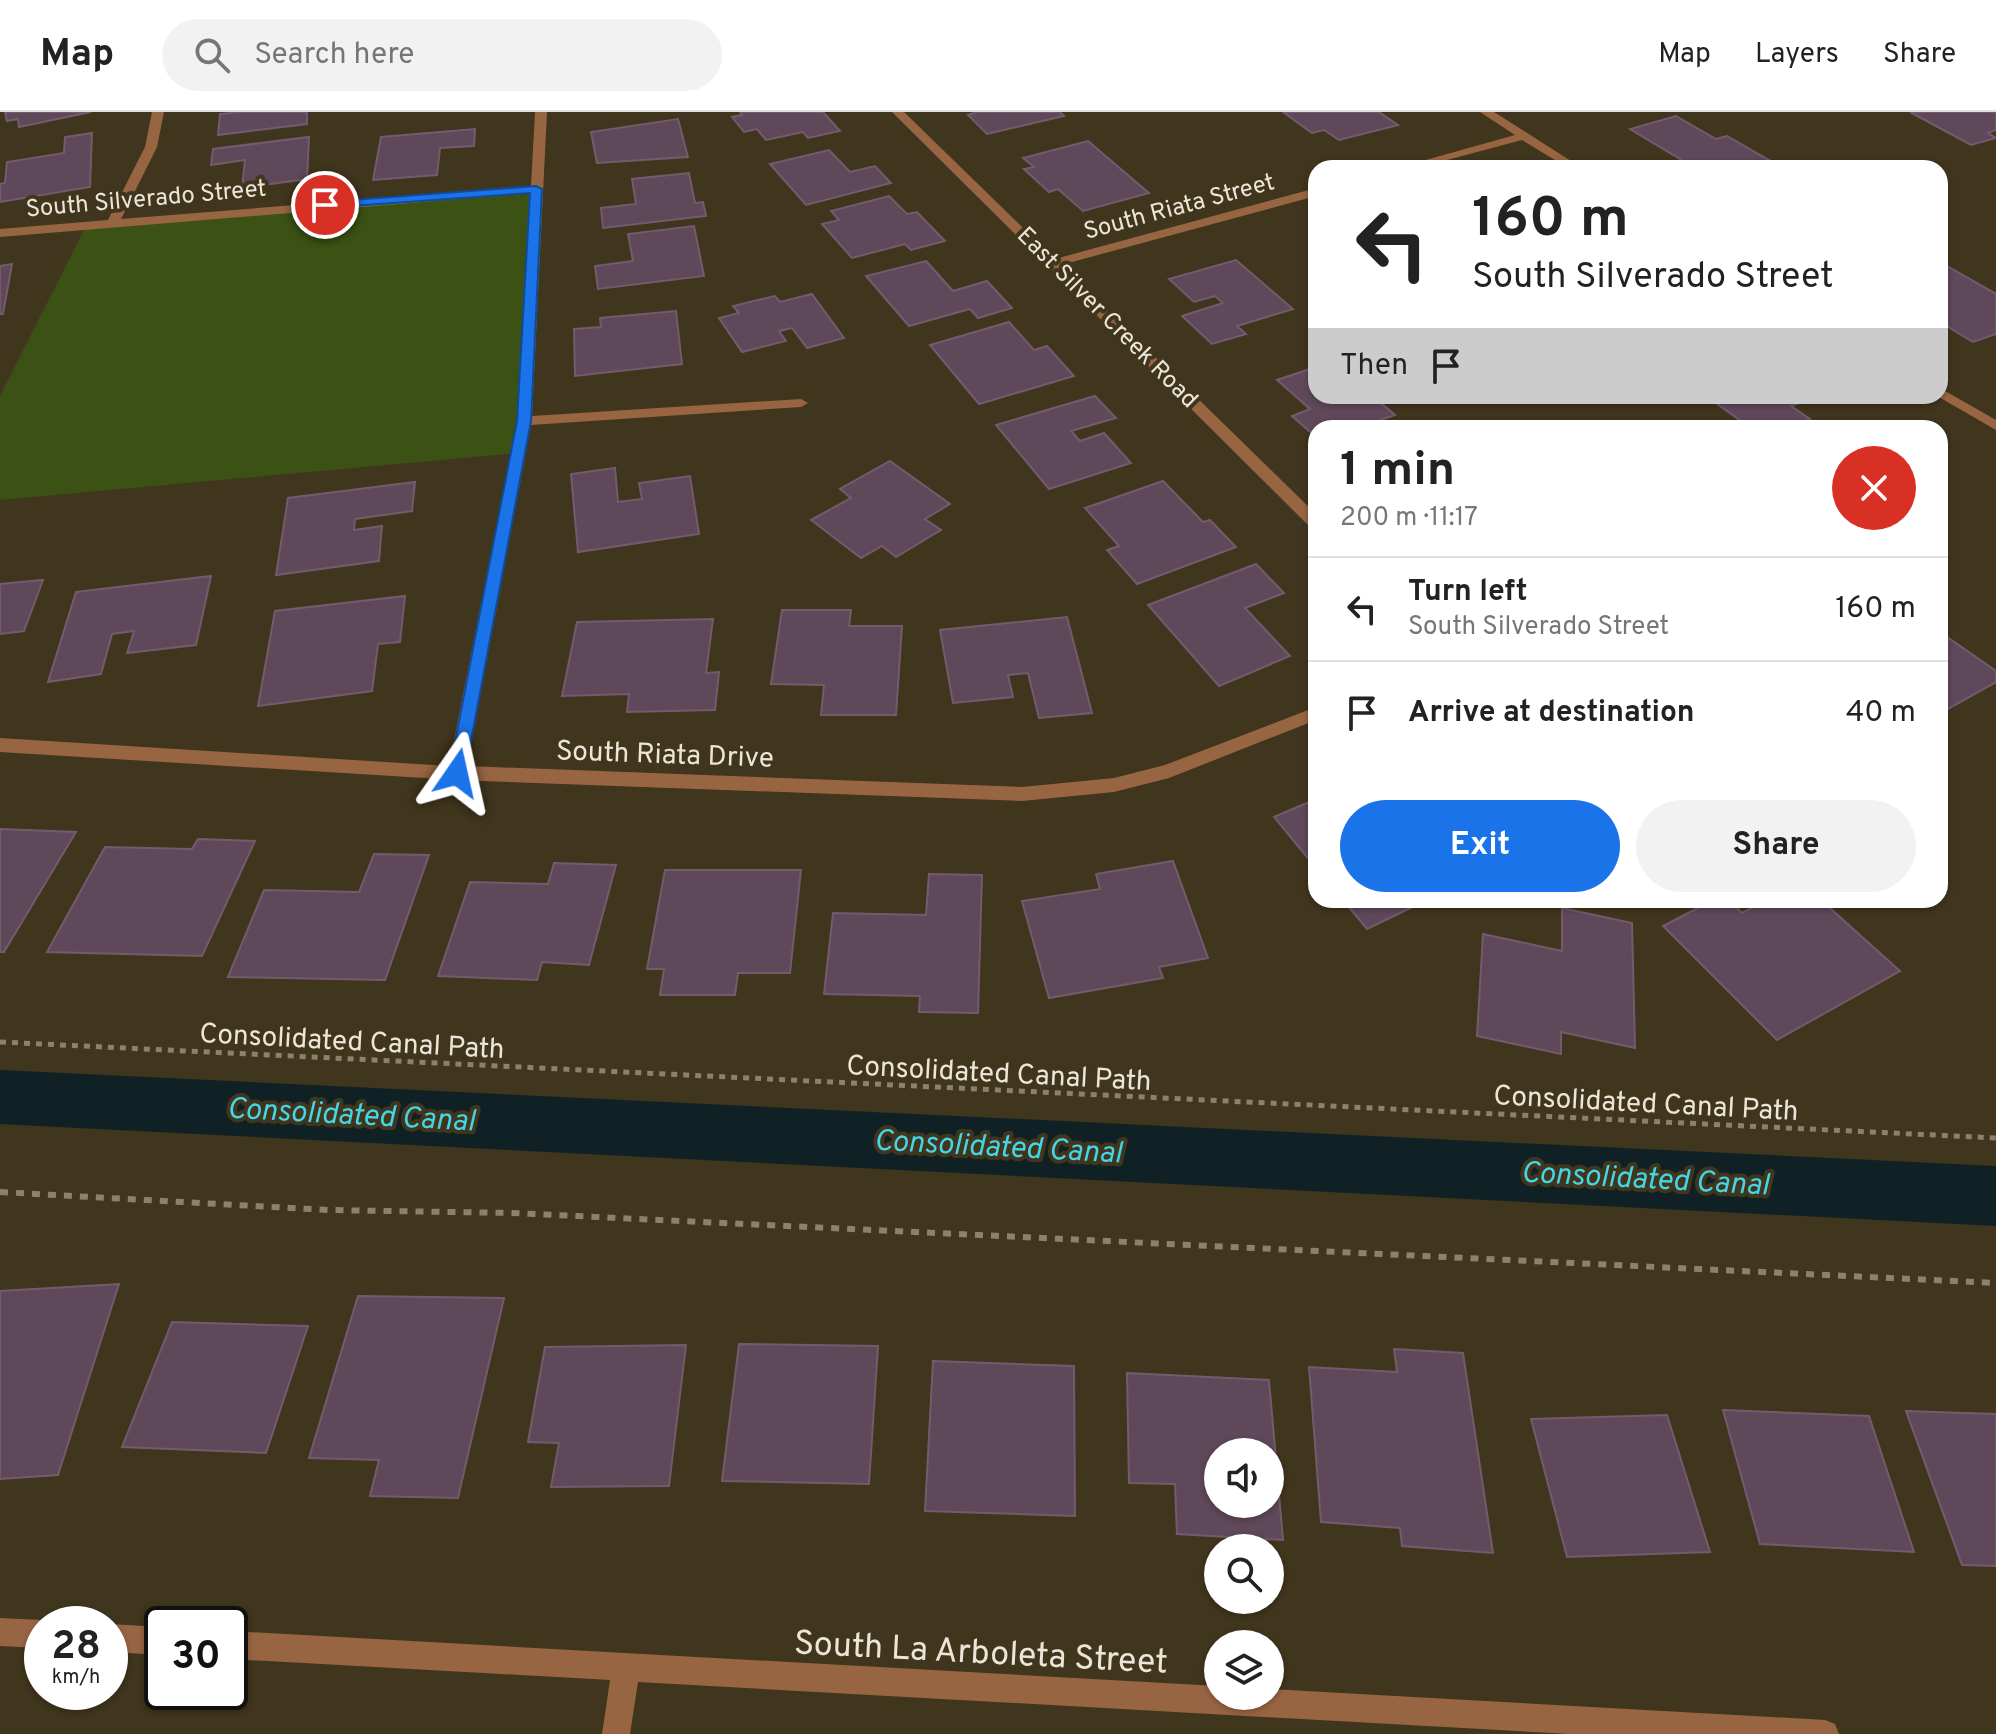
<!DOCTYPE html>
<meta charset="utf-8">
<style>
body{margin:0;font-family:Overpass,sans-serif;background:#f2f2f2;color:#222;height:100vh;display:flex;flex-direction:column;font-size:30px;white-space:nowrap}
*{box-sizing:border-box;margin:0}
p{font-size:26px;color:#767676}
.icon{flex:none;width:44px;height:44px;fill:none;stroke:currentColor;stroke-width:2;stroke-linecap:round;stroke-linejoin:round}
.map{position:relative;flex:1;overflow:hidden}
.side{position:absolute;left:1308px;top:308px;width:640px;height:488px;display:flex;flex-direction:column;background:#fff;border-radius:24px;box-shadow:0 2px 6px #0004}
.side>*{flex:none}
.top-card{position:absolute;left:1308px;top:48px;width:640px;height:244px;border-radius:24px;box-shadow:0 2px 6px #0004;background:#fff;color:#222;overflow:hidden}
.tools{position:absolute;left:1204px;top:1326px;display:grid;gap:16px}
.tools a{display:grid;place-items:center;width:80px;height:80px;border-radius:50%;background:#fff;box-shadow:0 2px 6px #0004;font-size:40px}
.speed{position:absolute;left:24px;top:1494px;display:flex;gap:16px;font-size:40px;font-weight:700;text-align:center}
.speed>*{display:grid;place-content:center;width:104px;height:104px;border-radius:50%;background:#fff;box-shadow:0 2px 6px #0004;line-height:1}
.speed small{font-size:20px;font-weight:400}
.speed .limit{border:4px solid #111;border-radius:12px;background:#fff;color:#111}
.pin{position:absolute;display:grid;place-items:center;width:68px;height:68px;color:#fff;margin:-34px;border:4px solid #fff;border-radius:50%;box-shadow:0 2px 8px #0007}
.me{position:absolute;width:88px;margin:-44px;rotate:11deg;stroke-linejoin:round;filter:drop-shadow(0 0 6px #0008)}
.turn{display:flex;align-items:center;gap:28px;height:168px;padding:0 32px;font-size:36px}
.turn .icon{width:104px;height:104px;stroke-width:2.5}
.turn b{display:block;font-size:56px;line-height:68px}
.then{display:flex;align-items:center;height:76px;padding:0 32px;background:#0003;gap:16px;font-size:30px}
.round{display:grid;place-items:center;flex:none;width:84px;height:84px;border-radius:42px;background:#f2f2f2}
.summary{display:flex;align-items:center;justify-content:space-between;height:136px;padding:0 32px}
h1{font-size:48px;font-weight:700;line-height:60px}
.primary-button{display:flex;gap:16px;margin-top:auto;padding:16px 32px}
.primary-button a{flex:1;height:92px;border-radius:48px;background:#1a73e8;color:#fff;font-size:32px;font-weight:700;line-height:92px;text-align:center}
.primary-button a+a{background:#f2f2f2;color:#222}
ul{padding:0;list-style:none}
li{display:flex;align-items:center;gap:24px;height:104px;padding:0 32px;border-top:2px solid #e0e0e0}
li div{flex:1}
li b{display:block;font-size:30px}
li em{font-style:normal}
header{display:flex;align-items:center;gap:48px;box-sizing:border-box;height:112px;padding:0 40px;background:#fff;border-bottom:2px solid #e0e0e0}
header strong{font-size:38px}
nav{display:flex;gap:44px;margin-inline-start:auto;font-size:28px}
.search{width:560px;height:72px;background:#f2f2f2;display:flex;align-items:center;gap:20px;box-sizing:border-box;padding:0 28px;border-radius:44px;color:#767676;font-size:30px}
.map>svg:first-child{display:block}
</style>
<header>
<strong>Map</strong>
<div class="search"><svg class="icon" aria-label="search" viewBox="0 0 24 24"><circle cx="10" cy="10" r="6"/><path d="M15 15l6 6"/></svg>Search here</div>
<nav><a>Map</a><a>Layers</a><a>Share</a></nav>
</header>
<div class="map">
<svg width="1996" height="1622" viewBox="0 0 1996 1622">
<rect width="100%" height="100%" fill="#40351d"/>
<polygon fill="#3b5214" points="536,77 518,341 0,388 0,284 87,112"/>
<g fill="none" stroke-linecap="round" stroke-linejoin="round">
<polygon fill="#0f2124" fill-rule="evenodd" points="0,958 1996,1054 1996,1114 0,1012"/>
</g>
<g fill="#5f4859" stroke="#735b6d" stroke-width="2" fill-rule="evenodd">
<polygon points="5,0 91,0 19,15 18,7 7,9"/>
<polygon points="239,0 307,0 307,12 218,23 220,2"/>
<polygon points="740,0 823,0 840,19 808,26 803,20 766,28 757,17 744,20 732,5 742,3"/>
<polygon points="977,0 1060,0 1064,4 987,22 968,3"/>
<polygon points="1283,0 1379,0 1398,13 1339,28 1324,18 1312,21"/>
<polygon points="1910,0 1996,0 1996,18 1988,21 1996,26 1971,33"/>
<polygon points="1676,4 1716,27 1727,24 1774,51 1756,56 1695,56 1630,17"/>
<polygon points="678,7 688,45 597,51 591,20"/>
<polygon points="475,17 474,34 440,36 437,63 373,68 381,25"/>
<polygon points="92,21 90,75 0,90 0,72 5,71 7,50 64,41 65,25"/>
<polygon points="309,25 307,67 242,76 245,48 211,53 213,37"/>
<polygon points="1088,29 1149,81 1083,99 1058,77 1049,80 1024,57 1034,55 1023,46"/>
<polygon points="829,38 850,60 875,54 891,71 806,93 770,52"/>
<polygon points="689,61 695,91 703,90 706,104 603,116 601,96 636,92 632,67"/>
<polygon points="889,84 907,102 917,100 945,129 911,138 905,132 852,146 822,112 839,108 831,99"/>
<polygon points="694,114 704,164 598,177 595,154 633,149 628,122"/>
<polygon points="1236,148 1293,197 1237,214 1246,222 1212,232 1182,204 1223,191 1215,184 1194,190 1169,167"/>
<polygon points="926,149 953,179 987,169 1012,196 978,206 970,197 909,214 866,164"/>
<polygon points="1940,150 1996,182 1996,222 1973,230 1940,210"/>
<polygon points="12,152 3,202 0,202 0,154"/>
<polygon points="812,182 844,226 807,236 792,216 779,219 786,229 742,240 719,206 739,201 733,194 775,184 780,190"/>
<polygon points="676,199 682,252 575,264 574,217 601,215 600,206"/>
<polygon points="1009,210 1034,238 1047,234 1074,264 979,292 930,233"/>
<polygon points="1316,255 1316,284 1377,284 1374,285 1395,303 1358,316 1316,316 1316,325 1292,304 1310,297 1277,268"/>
<polygon points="1095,284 1116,306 1071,319 1080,329 1104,321 1131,351 1049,377 996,313"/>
<polygon points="1706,284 1807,284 1811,287 1791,294 1810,307 1786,316 1751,316"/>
<polygon points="890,349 950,392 925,407 941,418 896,445 882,434 861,446 811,408 851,386 840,377"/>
<polygon points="615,356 618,390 642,387 639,371 690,364 699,422 578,440 571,362"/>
<polygon points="1163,369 1203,410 1210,408 1236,435 1137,472 1107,438 1119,434 1085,396"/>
<polygon points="415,370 412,399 355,407 354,418 382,414 379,449 276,463 288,386"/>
<polygon points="1256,452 1284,481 1245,496 1290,544 1219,574 1148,493"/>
<polygon points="211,464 196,533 127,541 134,519 112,522 101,562 48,570 76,480"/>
<polygon points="43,468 24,519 0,522 0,472"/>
<polygon points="405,484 400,530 378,532 372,579 258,594 275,499"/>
<polygon points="782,498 851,498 849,514 902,514 896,603 821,603 824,573 771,572"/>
<polygon points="1067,505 1092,601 1039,606 1028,561 1008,563 1013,585 953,591 940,518"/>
<polygon points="713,507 706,561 719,560 715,598 627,600 629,582 562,584 577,510"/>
<polygon points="1940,520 1996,559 1996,570 1946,598 1940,594"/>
<polygon points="1316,687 1316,756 1274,705"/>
<polygon points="0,717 76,720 4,840 0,840"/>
<polygon points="198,727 255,729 202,844 47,840 105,735 192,737"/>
<polygon points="374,742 429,743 385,868 228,865 264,778 359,780"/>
<polygon points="1173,749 1208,846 1159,855 1163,866 1049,886 1022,789 1100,777 1096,762"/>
<polygon points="554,751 616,753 589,853 542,850 537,868 438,864 470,770 548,772"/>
<polygon points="665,758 801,758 790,861 738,861 735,883 660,883 664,857 647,857"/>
<polygon points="929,762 982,763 978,901 919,900 920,884 824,882 833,801 926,803"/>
<polygon points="1343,788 1427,788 1367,817"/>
<polygon points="1713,788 1729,788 1742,801 1767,788 1821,788 1900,859 1777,928 1663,814"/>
<polygon points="1562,796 1632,811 1635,936 1561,920 1561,942 1477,924 1483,822 1562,839"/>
<polygon points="119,1172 58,1363 0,1367 0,1179"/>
<polygon points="358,1184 504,1186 458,1386 370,1384 379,1348 309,1346"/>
<polygon points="172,1210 308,1214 266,1341 122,1335"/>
<polygon points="739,1232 878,1234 869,1372 722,1369"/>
<polygon points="686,1233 669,1374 551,1375 559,1331 528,1330 545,1235"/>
<polygon points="1394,1237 1463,1241 1493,1441 1402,1434 1400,1416 1321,1410 1309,1255 1397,1260"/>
<polygon points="933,1249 1074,1254 1075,1404 925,1399"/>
<path d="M1127,1261L1269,1268L1283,1428L1177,1422L1175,1372L1129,1371ZM1218,1340H1270V1392H1218Z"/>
<polygon points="1723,1298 1869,1304 1914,1440 1760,1432"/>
<polygon points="1906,1299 1996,1302 1996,1454 1962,1453"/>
<polygon points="1667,1303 1710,1440 1567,1445 1531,1307"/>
</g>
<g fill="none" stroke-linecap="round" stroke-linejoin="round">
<polyline stroke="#8b826e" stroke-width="5" stroke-dasharray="6 6" stroke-linecap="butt" points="0,930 1996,1026"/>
<polyline stroke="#8b826e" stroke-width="6" stroke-dasharray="8 8" stroke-linecap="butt" points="0,1080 328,1098 512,1101 1996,1171"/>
<g fill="#986543" fill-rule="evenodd">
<polygon points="152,0 164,0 157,35 121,107 531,74 535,0 547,0 532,304 801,287 808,291 801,295 531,313 467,654 1022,675 1114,666 1165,653 1316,595 1316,608 1169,666 1114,680 1022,689 457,668 0,640 0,626 449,654 517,309 530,81 0,125 0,117 108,108 145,35"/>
<polygon points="892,0 904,0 1055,147 1316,76 1316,84 1061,153 1316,402 1316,416 1310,415"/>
<polygon points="1480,0 1494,0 1582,56 1568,56 1522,28 1417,56 1397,56 1515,23"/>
<polygon points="1940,276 1996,308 1996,318 1937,284 1940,284"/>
<polygon points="0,1506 42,1508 51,1512 42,1512 42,1536 0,1534"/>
<polygon points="110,1512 162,1515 162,1543 110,1540"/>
<polygon points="230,1519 1218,1574 1218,1584 1270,1584 1270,1577 1825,1608 1835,1612 1839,1622 1569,1622 638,1570 630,1622 602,1622 610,1568 230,1547"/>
</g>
</g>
<polygon fill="#1a73e8" stroke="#114b97" stroke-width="2" points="536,74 542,77 531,309 465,661 457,668 449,661 517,309 530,81 325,96 319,93 325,90"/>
<g text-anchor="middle" stroke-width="8" stroke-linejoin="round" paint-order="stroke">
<g font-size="24" fill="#ede6d8" stroke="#40351d">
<text transform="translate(146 86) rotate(-5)" y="8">South Silverado Street</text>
<text transform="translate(1179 94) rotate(-15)" y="8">South Riata Street</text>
<text transform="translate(1108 205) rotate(45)" y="8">East Silver Creek Road</text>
</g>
<g font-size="28" fill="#ede6d8" stroke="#40351d">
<text transform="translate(665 641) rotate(2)" y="10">South Riata Drive</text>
<text transform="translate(352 928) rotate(3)" y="10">Consolidated Canal Path</text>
<text transform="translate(999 960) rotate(3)" y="10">Consolidated Canal Path</text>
<text transform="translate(1646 990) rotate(3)" y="10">Consolidated Canal Path</text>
</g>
<g font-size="30" font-style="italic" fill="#44d6e7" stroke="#40351d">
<text transform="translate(351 1002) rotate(3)" y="10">Consolidated Canal</text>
<text transform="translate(998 1034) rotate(3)" y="10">Consolidated Canal</text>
<text transform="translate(1645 1066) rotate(3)" y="10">Consolidated Canal</text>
</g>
<g font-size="34" fill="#ede6d8" stroke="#40351d">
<text transform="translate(981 1539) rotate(3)" y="12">South La Arboleta Street</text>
</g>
</g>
</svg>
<div class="tools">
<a><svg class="icon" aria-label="sound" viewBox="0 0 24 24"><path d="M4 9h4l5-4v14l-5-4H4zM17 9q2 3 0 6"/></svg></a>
<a><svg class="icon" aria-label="search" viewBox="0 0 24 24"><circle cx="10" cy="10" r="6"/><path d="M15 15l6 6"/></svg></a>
<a><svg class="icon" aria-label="layers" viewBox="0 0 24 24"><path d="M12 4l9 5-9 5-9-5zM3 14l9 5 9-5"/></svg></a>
</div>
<div class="speed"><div>28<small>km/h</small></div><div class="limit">30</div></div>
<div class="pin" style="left:325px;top:93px;background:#d93025"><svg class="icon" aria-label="arrive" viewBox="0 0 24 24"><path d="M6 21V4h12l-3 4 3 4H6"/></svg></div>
<svg class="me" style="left:457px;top:661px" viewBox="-20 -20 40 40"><path d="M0-17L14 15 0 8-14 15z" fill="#1a73e8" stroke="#fff" stroke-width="4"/></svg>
<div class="top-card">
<div class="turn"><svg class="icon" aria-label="left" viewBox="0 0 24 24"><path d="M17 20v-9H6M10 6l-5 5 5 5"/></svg><div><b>160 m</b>South Silverado Street</div></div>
<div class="then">Then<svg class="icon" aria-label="arrive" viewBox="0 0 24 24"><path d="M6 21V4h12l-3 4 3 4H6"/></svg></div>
</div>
<section class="side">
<div class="summary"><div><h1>1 min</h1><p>200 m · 11:17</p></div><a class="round" style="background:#d93025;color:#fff"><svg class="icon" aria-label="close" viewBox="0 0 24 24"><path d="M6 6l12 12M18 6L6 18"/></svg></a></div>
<ul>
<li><svg class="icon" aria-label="left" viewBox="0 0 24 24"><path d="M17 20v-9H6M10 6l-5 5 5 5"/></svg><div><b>Turn left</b><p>South Silverado Street</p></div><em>160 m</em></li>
<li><svg class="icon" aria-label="arrive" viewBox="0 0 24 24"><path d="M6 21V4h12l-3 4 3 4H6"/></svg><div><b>Arrive at destination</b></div><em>40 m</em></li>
</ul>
<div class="primary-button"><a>Exit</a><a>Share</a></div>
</section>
</div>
